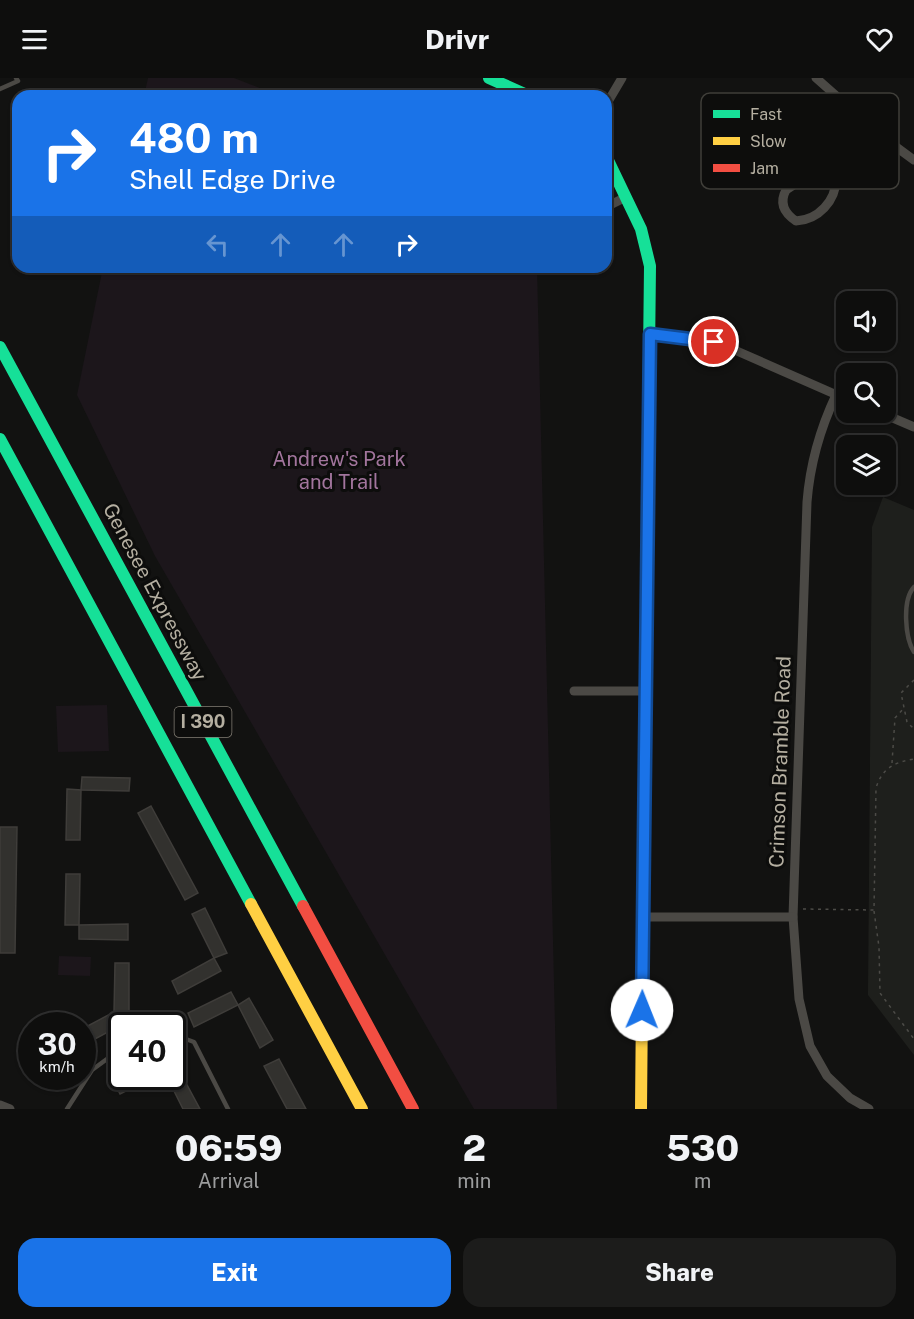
<!DOCTYPE html>
<style>
body{margin:0;font-family:"Public Sans",sans-serif;background:#1c1c1b;color:#f1f3f6;height:100vh;display:flex;flex-direction:column;font-size:22px;white-space:nowrap}
*{box-sizing:border-box;margin:0}
p{font-size:20px;color:#9b9c9d}
.icon{flex:none;width:33px;height:33px;fill:none;stroke:currentColor;stroke-width:2;stroke-linecap:round;stroke-linejoin:round}
.map{position:relative;height:1031px;overflow:hidden}
.details{display:flex;flex-direction:column;background:#0e0e0d;flex:1}
.details>*{flex:none}
.hud{position:absolute;left:12px;top:12px;width:600px;height:183px;border-radius:18px;box-shadow:0 2px 4px #0004,0 0 0 2px #2e2e2e;background:#1a73e8;color:#fff;overflow:hidden}
.buttons{position:absolute;left:836px;top:213px;display:grid;gap:12px}
.buttons a{display:grid;place-items:center;width:60px;height:60px;border-radius:12px;background:#0e0e0d;box-shadow:0 2px 4px #0004,0 0 0 2px #2e2e2e;font-size:30px}
.speed{position:absolute;left:18px;top:934px;display:flex;gap:12px;font-size:30px;font-weight:700;text-align:center}
.speed>*{display:grid;place-content:center;width:78px;height:78px;border-radius:50%;background:#0e0e0d;box-shadow:0 2px 4px #0004,0 0 0 2px #2e2e2e;line-height:1}
.speed small{font-size:15px;font-weight:400}
.speed .limit{border:3px solid #111;border-radius:9px;background:#fff;color:#111}
.pin{position:absolute;display:grid;place-items:center;width:51px;height:51px;color:#fff;margin:-26px;border:3px solid #fff;border-radius:50%;box-shadow:0 2px 6px #0007}
.me{position:absolute;width:66px;margin:-33px;rotate:1deg;stroke-linejoin:round;filter:drop-shadow(0 0 4px #0008)}
.turn{display:flex;align-items:center;gap:21px;height:126px;padding:0 18px;font-size:27px}
.turn .icon{width:78px;height:78px;stroke-width:2.5}
.turn b{display:block;font-size:42px;line-height:51px}
.lanes{display:flex;align-items:center;height:57px;padding:0 18px;background:#0003;justify-content:center;gap:30px;direction:ltr}
.lanes .off{opacity:.35}
.eta{display:flex;justify-content:space-evenly;align-items:center;height:102px;text-align:center}
.eta b{font-size:36px;font-weight:800;line-height:42px}
.button{display:flex;gap:12px;margin-top:auto;padding:12px 18px}
.button a{flex:1;height:69px;border-radius:18px;background:#1a73e8;color:#fff;font-size:24px;font-weight:800;line-height:69px;text-align:center}
.button a+a{background:#1c1c1b;color:#f1f3f6}
header{display:flex;justify-content:space-between;align-items:center;height:78px;padding:0 18px;background:#0e0e0d;font-size:27px;font-weight:800}
.map>svg:first-child{display:block}
</style>
<header><svg class="icon" aria-label="menu" viewBox="0 0 24 24"><path d="M4 6h16M4 12h16M4 18h16"/></svg>Drivr<svg class="icon" aria-label="heart" viewBox="0 0 24 24"><path d="M12 20l-8-8c-3-5 5-10 8-4 3-6 11-1 8 4z"/></svg></header>
<div class="map">
<svg width="914" height="1031" viewBox="0 0 914 1031">
<rect width="100%" height="100%" fill="#121211"/>
<polygon fill="#1e1f1c" points="883,419 914,432 914,977 868,917 872,449"/>
<g fill="#1c161b">
<polygon points="148,0 234,0 280,18 144,18"/>
<polygon points="103,189 537,189 557,1031 474,1031 155,478 77,317"/>
<polygon points="107,627 109,673 58,674 56,628"/>
<polygon points="59,878 91,879 90,898 58,897"/>
</g>
<g fill="#32312e" stroke="#3f3d3a" stroke-width="1.5">
<polygon points="82,699 130,700 129,713 81,712"/>
<polygon points="67,711 81,712 80,762 66,762"/>
<polygon points="151,728 198,815 185,822 138,735"/>
<polygon points="0,749 17,749 15,875 0,875"/>
<polygon points="66,796 80,796 79,847 65,847"/>
<polygon points="205,830 227,875 214,880 192,836"/>
<polygon points="128,846 128,862 79,861 79,847"/>
<polygon points="214,880 221,893 178,916 172,903"/>
<polygon points="115,885 129,885 129,934 114,934"/>
<polygon points="231,914 238,927 194,949 188,935"/>
<polygon points="249,920 273,962 260,970 238,927"/>
<polygon points="114,934 121,947 82,968 82,951"/>
<polygon points="172,979 200,1031 183,1031 167,999 172,999"/>
<polygon points="279,981 306,1031 287,1031 264,988"/>
<polygon points="123,999 154,999 120,1016 114,1004"/>
</g>
<g fill="none" stroke-linecap="round" stroke-linejoin="round">
<g stroke="#4c4b47" stroke-width="1.5" stroke-dasharray="3 4.5" stroke-linecap="butt">
<polyline points="914,602 901,615 907,644 914,651"/>
<polyline points="892,685 895,640 904,630"/>
<path d="M803,831L874,832L876,710C882,690 895,684 914,681"/>
<polyline points="874,833 879,869 880,915 914,961"/>
</g>
<g stroke="#4b4945" stroke-width="4.5">
<polyline points="0,11 18,3 16,0"/>
<path d="M914,509C902,522 905,560 914,574"/>
<polyline points="172,956 194,964 228,1031"/>
<polyline points="67,1031 92,992 122,970"/>
</g>
<g stroke="#4b4945" stroke-width="9">
<polyline points="816,0 884,60 914,82"/>
<polyline points="606,27 622,0"/>
<path d="M836,101C836,123 818,142 796,143C784,135 779,125 786,112C802,101 816,94 836,101L863,81L884,60"/>
<polyline points="606,129 626,119"/>
<polyline points="650,256 701,261 730,270 846,321"/>
<path d="M836,317C820,351 810,386 807,424L793,839L799,921L810,968L827,998L850,1020L869,1031"/>
<polyline points="879,334 914,349"/>
<polyline points="574,613 644,613"/>
<polyline points="644,839 793,839"/>
<polyline points="0,1027 10,1031"/>
</g>
<g stroke="#16e098" stroke-width="12">
<polyline points="489,0 529,18"/>
<polyline points="606,78 641,151 650,188 643,814"/>
<polyline points="0,269 303,828"/>
<polyline points="0,361 251,826"/>
</g>
<g stroke="#ffcf43" stroke-width="12">
<polyline points="251,826 362,1031"/>
<polyline points="641,1031 643,814"/>
</g>
<polyline stroke="#f24e42" stroke-width="12" points="303,828 413,1031"/>
</g>
<g fill="none" stroke-linecap="round" stroke-linejoin="round">
<g stroke="#114b97" stroke-width="15">
<polyline id="route" points="642,932 650,256 714,264"/>
</g>
<use href="#route" stroke="#1a73e8" stroke-width="10"/>
</g>
<g text-anchor="middle" stroke-width="6" stroke-linejoin="round" paint-order="stroke">
<rect fill="#0d0d0c" stroke="#837e74" stroke-width="1.5" x="174.5" y="629" width="57" height="30" rx="4.5"/>
<g font-size="18" font-weight="bold" fill="#b5afa1">
<text x="203" y="650">I 390</text>
</g>
<g font-size="20" fill="#a2759d" stroke="#0d0d0c">
<text x="339" y="388">Andrew's Park<tspan x="339" dy="23">and Trail</tspan></text>
</g>
<g font-size="20" fill="#b5afa1" stroke="#0d0d0c">
<text transform="translate(155 514) rotate(62)" y="7">Genesee Expressway</text>
<text transform="translate(780 684) rotate(-88)" y="7">Crimson Bramble Road</text>
</g>
</g>
<rect x="701" y="15" width="198" height="96" rx="9" fill="#0d0d0c" stroke="#3f3e39" stroke-width="1.5"/>
<rect x="713" y="32" width="27" height="8" fill="#16e098"/>
<rect x="713" y="59" width="27" height="8" fill="#ffcf43"/>
<rect x="713" y="86" width="27" height="8" fill="#f24e42"/>
<g font-size="16" fill="#b5afa1">
<text x="750" y="42">Fast</text>
<text x="750" y="69">Slow</text>
<text x="750" y="96">Jam</text>
</g>
</svg>
<div class="buttons">
<a><svg class="icon" aria-label="sound" viewBox="0 0 24 24"><path d="M4 9h4l5-4v14l-5-4H4zM17 9q2 3 0 6"/></svg></a>
<a><svg class="icon" aria-label="search" viewBox="0 0 24 24"><circle cx="10" cy="10" r="6"/><path d="M15 15l6 6"/></svg></a>
<a><svg class="icon" aria-label="layers" viewBox="0 0 24 24"><path d="M12 4l9 5-9 5-9-5zM3 14l9 5 9-5"/></svg></a>
</div>
<div class="speed"><div>30<small>km/h</small></div><div class="limit">40</div></div>
<div class="pin" style="left:714px;top:264px;background:#d93025"><svg class="icon" aria-label="arrive" viewBox="0 0 24 24"><path d="M6 21V4h12l-3 4 3 4H6"/></svg></div>
<svg class="me" style="left:642px;top:932px" viewBox="-20 -20 40 40"><circle r="19" fill="#fff"/><path d="M0-13L10 11 0 6-10 11z" fill="#1a73e8"/></svg>
<div class="hud">
<div class="turn"><svg class="icon" aria-label="right" viewBox="0 0 24 24"><path d="M7 20v-9h11M14 6l5 5-5 5"/></svg><div><b>480 m</b>Shell Edge Drive</div></div>
<div class="lanes"><svg class="icon off" aria-label="left" viewBox="0 0 24 24"><path d="M17 20v-9H6M10 6l-5 5 5 5"/></svg><svg class="icon off" aria-label="ahead" viewBox="0 0 24 24"><path d="M12 20V5M6 11l6-6 6 6"/></svg><svg class="icon off" aria-label="ahead" viewBox="0 0 24 24"><path d="M12 20V5M6 11l6-6 6 6"/></svg><svg class="icon" aria-label="right" viewBox="0 0 24 24"><path d="M7 20v-9h11M14 6l5 5-5 5"/></svg></div>
</div>
</div>
<section class="details">
<div class="eta">
<div><b>06:59</b><p>Arrival</p></div>
<div><b>2</b><p>min</p></div>
<div><b>530</b><p>m</p></div>
</div>
<div class="button"><a>Exit</a><a>Share</a></div>
</section>
